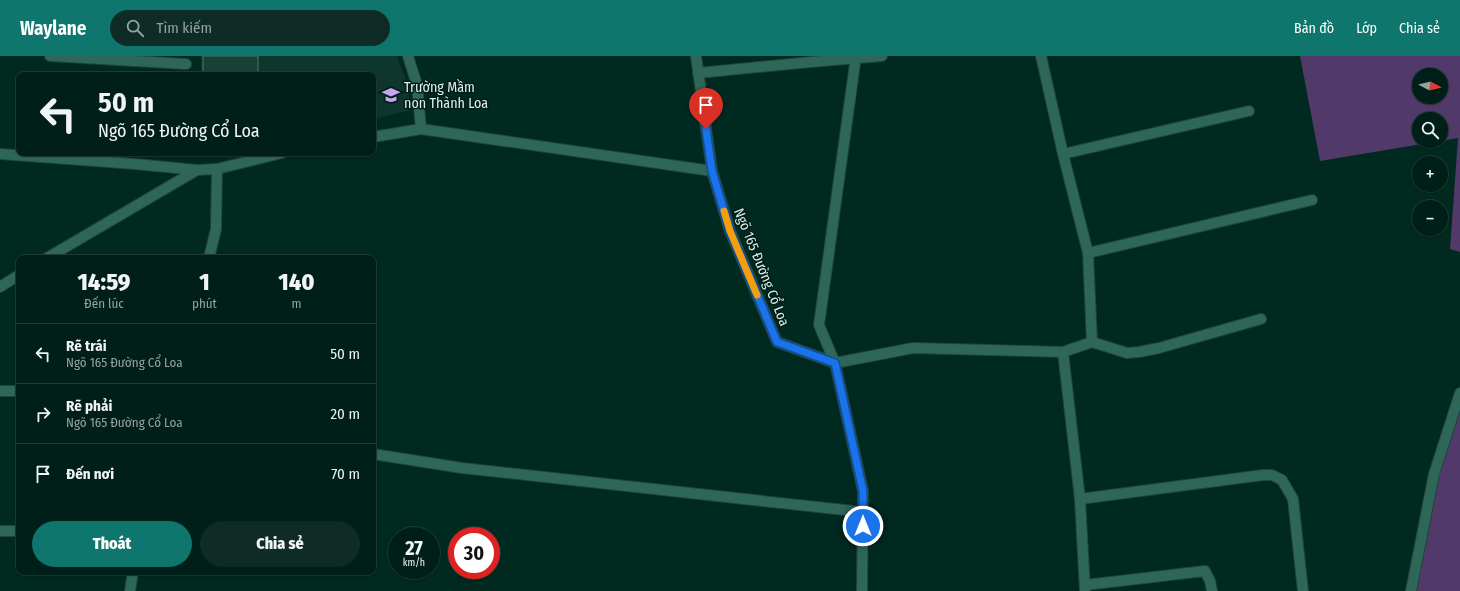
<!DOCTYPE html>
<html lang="vi">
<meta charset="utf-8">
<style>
body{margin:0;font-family:"Fira Sans Condensed",sans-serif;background:#0e2c25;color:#f1f3f6;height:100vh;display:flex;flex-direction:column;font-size:15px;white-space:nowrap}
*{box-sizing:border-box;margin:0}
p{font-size:13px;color:#95a2a2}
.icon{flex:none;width:22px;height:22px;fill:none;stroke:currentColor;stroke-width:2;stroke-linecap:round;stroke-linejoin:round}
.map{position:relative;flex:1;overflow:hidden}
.sheet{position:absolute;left:16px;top:199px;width:360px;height:320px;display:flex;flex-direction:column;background:#001f18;border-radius:8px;box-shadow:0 1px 3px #0004,0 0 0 1px #223d37}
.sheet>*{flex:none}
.top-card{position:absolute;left:16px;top:16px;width:360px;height:84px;border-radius:8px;box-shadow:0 1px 3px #0004,0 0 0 1px #223d37;background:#001f18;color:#f1f3f6;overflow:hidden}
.needle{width:26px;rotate:97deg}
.controls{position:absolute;left:1412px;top:12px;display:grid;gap:8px}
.controls a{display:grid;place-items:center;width:36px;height:36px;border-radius:50%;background:#001f18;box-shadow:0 1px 3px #0004,0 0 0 1px #223d37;font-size:20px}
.speed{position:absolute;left:388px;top:471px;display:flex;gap:8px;font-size:20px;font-weight:700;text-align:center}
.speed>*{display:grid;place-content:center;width:52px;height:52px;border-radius:50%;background:#001f18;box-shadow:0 1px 3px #0004,0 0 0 1px #223d37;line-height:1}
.speed small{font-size:10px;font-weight:400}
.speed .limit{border:6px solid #d22;background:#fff;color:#111}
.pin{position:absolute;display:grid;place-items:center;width:34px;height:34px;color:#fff;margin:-41px -17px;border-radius:50% 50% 50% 0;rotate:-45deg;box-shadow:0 0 4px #0007}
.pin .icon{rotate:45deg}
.me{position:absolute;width:44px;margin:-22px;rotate:0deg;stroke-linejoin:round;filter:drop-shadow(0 0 3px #0008)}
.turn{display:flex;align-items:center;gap:14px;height:84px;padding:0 16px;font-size:18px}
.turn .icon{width:52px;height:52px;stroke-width:2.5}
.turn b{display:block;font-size:28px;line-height:34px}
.eta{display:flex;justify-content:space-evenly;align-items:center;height:68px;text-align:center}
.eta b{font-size:24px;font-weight:800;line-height:28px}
.button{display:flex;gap:8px;margin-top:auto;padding:8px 16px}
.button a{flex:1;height:46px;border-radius:24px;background:#0f766e;color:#fff;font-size:16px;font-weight:800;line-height:46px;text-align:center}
.button a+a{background:#0e2c25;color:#f1f3f6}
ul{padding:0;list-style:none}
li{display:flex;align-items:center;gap:12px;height:60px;padding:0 16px;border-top:1px solid #223d37}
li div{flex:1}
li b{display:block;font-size:15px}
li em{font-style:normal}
header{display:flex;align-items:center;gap:24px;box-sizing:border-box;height:56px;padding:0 20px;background:#0f766e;color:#fff}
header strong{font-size:19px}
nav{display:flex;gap:22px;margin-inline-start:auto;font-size:14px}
.search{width:280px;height:36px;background:#0e2c25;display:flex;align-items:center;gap:10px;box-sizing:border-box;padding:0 14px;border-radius:22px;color:#95a2a2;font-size:15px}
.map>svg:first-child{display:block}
</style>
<header>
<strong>Waylane</strong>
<div class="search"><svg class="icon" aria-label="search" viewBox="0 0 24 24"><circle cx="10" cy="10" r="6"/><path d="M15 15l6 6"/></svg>Tìm kiếm</div>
<nav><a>Bản đồ</a><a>Lớp</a><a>Chia sẻ</a></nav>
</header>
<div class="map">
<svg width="1460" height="535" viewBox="0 0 1460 535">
<rect width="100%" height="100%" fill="#002920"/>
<polygon fill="#0e362c" points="201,0 397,0 406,24 411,54 373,63 373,19 201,19"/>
<g fill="#513a69" fill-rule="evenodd">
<path d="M1300,0H1460V196L1450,193L1458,82L1441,85V63H1419V85H1440L1320,105ZM1419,19H1441V41H1419Z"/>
<polygon points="1460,352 1460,535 1411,535 1434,418"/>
</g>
<rect fill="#194136" stroke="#4d7569" x="203" y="0" width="55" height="19"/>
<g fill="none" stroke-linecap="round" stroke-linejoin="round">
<g stroke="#1f453c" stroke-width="12">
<g id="minor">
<polyline points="50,0 186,8"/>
<polyline points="408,0 417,29 421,73"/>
<polyline points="696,0 712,115 730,175 777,286 835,307 863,435 862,535"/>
<polyline points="856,0 819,269 835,307 913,292 1063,296 1092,286 1127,297 1139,296 1159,292 1261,263"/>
<polyline points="1041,0 1063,98 1088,197 1092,286"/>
<polyline points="698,17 811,6 882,0"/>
<polyline points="373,81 421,73 712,115"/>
<polyline points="0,98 135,108 197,114 217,113 282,97"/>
<polyline points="1063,98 1249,55"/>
<polyline points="1088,197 1312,144"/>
<polyline points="47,202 197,114"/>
<polyline points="209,202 216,173 217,113"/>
<polyline points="0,231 19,219"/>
<polyline points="1063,296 1080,443 1085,535"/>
<polyline points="0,335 19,335"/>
<polyline points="373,398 462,412 863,456"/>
<polyline points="1080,443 1263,419 1272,419 1282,424 1293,443 1303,535"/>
<polyline points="0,475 19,475"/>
<polyline points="1085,529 1205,515 1210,525 1212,535"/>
<polyline points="130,535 133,516"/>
<polyline points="1411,535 1434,418 1460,337"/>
</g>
</g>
<use href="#minor" stroke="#2e6758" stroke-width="10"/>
</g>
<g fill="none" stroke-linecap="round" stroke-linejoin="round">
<g stroke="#114b97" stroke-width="10">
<polyline id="route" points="706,73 712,115 730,175 777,286 835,307 863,435 863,470"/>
</g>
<use href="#route" stroke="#1a73e8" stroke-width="7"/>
<polyline stroke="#f59e0b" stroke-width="7" points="724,155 730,175 757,239"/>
</g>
<defs>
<g id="school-bare" transform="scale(1.38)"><path d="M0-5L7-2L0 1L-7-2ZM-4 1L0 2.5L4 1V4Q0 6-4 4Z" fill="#c8a6ef" stroke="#011e17" stroke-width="2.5" paint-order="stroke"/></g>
</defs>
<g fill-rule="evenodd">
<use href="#school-bare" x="391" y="39"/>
</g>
<g text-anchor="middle" stroke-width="3" stroke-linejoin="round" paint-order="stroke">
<g font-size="14" fill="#dcf1ea" stroke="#011e17" text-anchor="start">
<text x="404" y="36">Trường Mầm<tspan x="404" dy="16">non Thành Loa</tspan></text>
</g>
<g font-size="14" fill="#dcf1ea" stroke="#011e17">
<text transform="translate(762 211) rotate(68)" y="5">Ngõ 165 Đường Cổ Loa</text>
</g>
</g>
</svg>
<div class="controls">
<a><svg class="needle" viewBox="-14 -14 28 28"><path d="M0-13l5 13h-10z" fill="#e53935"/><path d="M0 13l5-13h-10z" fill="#95a2a2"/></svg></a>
<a><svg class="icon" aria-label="search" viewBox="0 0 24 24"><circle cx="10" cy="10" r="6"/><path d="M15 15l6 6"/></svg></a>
<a>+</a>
<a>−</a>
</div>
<div class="speed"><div>27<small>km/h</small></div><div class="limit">30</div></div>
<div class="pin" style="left:706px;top:73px;background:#d93025"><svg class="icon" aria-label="arrive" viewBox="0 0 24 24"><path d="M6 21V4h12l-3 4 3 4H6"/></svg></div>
<svg class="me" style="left:863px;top:470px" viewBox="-20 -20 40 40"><circle r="17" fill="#1a73e8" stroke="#fff" stroke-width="3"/><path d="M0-11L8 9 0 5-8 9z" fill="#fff"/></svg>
<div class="top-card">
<div class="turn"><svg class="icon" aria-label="left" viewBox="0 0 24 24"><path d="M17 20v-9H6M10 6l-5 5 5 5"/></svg><div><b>50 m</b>Ngõ 165 Đường Cổ Loa</div></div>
</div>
<section class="sheet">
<div class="eta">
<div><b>14:59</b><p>Đến lúc</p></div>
<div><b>1</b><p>phút</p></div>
<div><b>140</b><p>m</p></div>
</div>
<ul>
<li><svg class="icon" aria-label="left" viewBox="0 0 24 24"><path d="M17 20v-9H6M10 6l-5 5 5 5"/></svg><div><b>Rẽ trái</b><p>Ngõ 165 Đường Cổ Loa</p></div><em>50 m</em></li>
<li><svg class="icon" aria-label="right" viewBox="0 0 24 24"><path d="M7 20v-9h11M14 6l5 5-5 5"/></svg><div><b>Rẽ phải</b><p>Ngõ 165 Đường Cổ Loa</p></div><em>20 m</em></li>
<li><svg class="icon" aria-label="arrive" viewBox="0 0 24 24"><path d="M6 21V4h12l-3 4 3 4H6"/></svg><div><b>Đến nơi</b></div><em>70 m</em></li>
</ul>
<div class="button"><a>Thoát</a><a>Chia sẻ</a></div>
</section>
</div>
